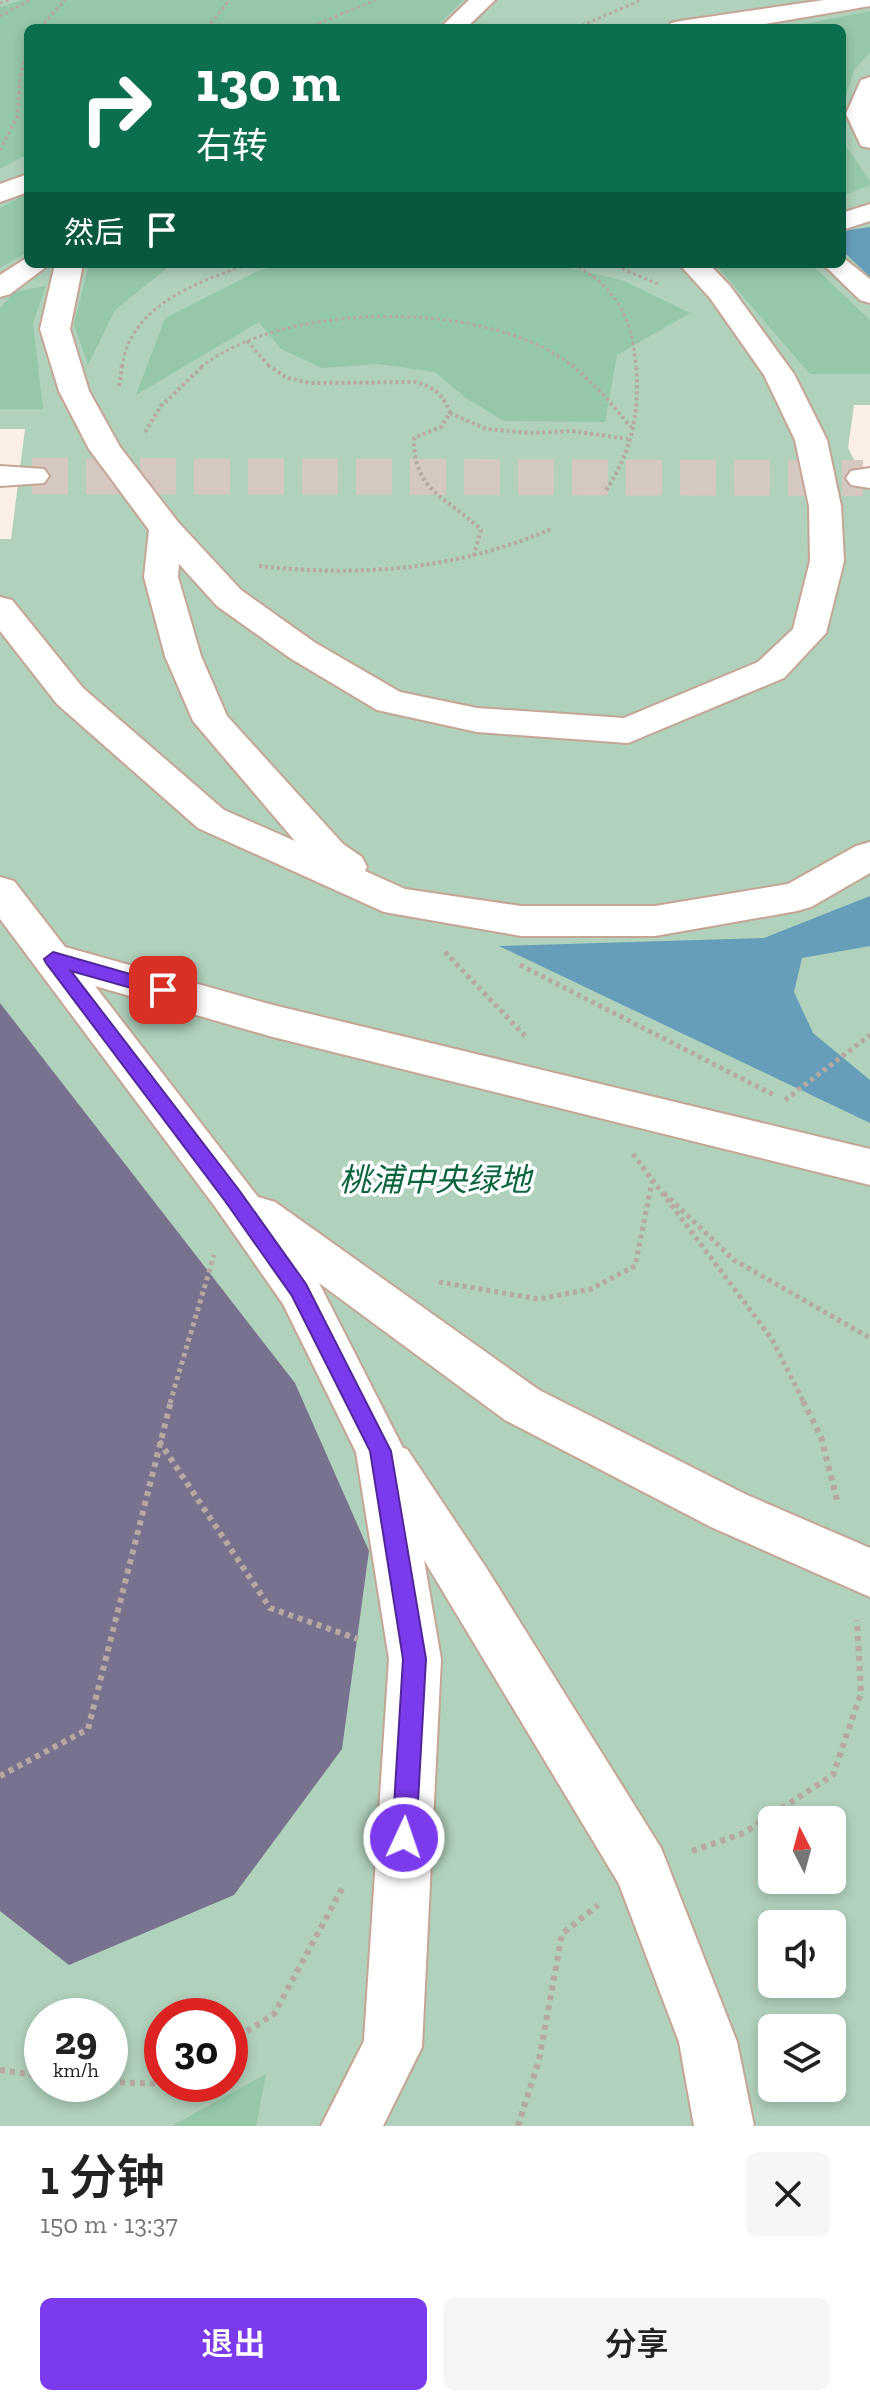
<!DOCTYPE html>
<html lang="zh">
<meta charset="utf-8">
<style>
body{margin:0;font-family:"Zilla Slab","Noto Sans SC",serif;background:#f6f6f6;color:#222;height:100vh;display:flex;flex-direction:column;font-size:30px;white-space:nowrap}
*{box-sizing:border-box;margin:0}
p{font-size:26px;color:#767676}
.icon{flex:none;width:44px;height:44px;fill:none;stroke:currentColor;stroke-width:2;stroke-linecap:round;stroke-linejoin:round}
.map{position:relative;height:2126px;overflow:hidden}
.panel{display:flex;flex-direction:column;background:#fff;flex:1}
.panel>*{flex:none}
.hud{position:absolute;left:24px;top:24px;width:822px;height:244px;border-radius:12px;box-shadow:0 4px 12px #0003;background:#0b6e4f;color:#fff;overflow:hidden}
.needle{width:52px;rotate:354deg}
.buttons{position:absolute;left:758px;top:1806px;display:grid;gap:16px}
.buttons a{display:grid;place-items:center;width:88px;height:88px;border-radius:12px;background:#fff;box-shadow:0 4px 12px #0003;font-size:40px}
.speed{position:absolute;left:24px;top:1998px;display:flex;gap:16px;font-size:40px;font-weight:700;text-align:center}
.speed>*{display:grid;place-content:center;width:104px;height:104px;border-radius:50%;background:#fff;box-shadow:0 4px 12px #0003;line-height:1}
.speed small{font-size:20px;font-weight:400}
.speed .limit{border:12px solid #d22;background:#fff;color:#111}
.pin{position:absolute;display:grid;place-items:center;width:68px;height:68px;color:#fff;margin:-34px;border-radius:16px;box-shadow:0 4px 12px #0006}
.me{position:absolute;width:88px;margin:-44px;rotate:3deg;stroke-linejoin:round;filter:drop-shadow(0 0 6px #0008)}
.turn{display:flex;align-items:center;gap:28px;height:168px;padding:0 40px;font-size:36px}
.turn .icon{width:104px;height:104px;stroke-width:2.5}
.turn b{display:block;font-size:56px;line-height:68px}
.then{display:flex;align-items:center;height:76px;padding:0 40px;background:#0003;gap:16px;font-size:30px}
.round{display:grid;place-items:center;flex:none;width:84px;height:84px;border-radius:12px;background:#f6f6f6}
.summary{display:flex;align-items:center;justify-content:space-between;height:136px;padding:0 40px}
h1{font-size:48px;font-weight:600;line-height:60px}
.button{display:flex;gap:16px;margin-top:auto;padding:16px 40px}
.button a{flex:1;height:92px;border-radius:12px;background:#7c3aed;color:#fff;font-size:32px;font-weight:600;line-height:92px;text-align:center}
.button a+a{background:#f6f6f6;color:#222}
.map>svg:first-child{display:block}
</style>
<div class="map">
<svg width="870" height="2126" viewBox="0 0 870 2126">
<rect width="100%" height="100%" fill="#fcefe8"/>
<path fill="#b0d1bc" fill-rule="evenodd" d="M0,0H870V405H854L848,448L870,490V2126H0V539H11L25,429H0ZM28,28H842V264H28ZM772,1820H832V1880H772ZM772,1924H832V1984H772ZM42,2016H110V2084H42ZM162,2016H230V2084H162ZM772,2028H832V2088H772Z"/>
<g fill="#94c8a8">
<polygon points="22,0 463,0 435,28 28,28 28,154 0,169 0,7"/>
<polygon points="870,11 870,52 854,70 842,110 842,28 785,28"/>
<polygon points="842,140 870,181 870,185 842,196"/>
<polygon points="28,193 28,252 0,268 0,208"/>
<polygon points="89,264 172,264 115,310 88,365 74,324"/>
<polygon points="287,264 553,264 624,281 690,313 617,355 605,422 504,421 466,398 435,372 378,364 322,368 281,349 259,322 136,395 165,318 260,270"/>
<polygon points="715,264 811,264 870,320 870,374 810,374"/>
<polygon points="46,286 33,323 43,409 0,409 0,308 14,292"/>
<polygon points="266,2074 256,2126 172,2126"/>
</g>
<g fill="#669eb9">
<polygon points="870,227 870,277 842,250 842,231"/>
<polygon points="870,896 870,946 802,958 794,992 813,1033 870,1080 870,1123 499,946 764,938"/>
</g>
<polygon fill="#78728e" points="0,1003 295,1383 369,1551 342,1749 234,1895 69,1965 0,1911"/>
<g fill="none" stroke-linecap="round" stroke-linejoin="round">
<polyline stroke="#d5c8c1" stroke-width="36" stroke-dasharray="36 18" stroke-linecap="butt" points="32,476 863,478"/>
<g stroke="#c5a596" stroke-width="4">
<g id="street">
<polygon points="469,0 495,0 466,28 440,28"/>
<polygon points="824,0 870,0 870,6 742,28 668,28 671,23 680,21"/>
<polygon points="870,77 870,148 861,146 846,114 861,80"/>
<polygon points="28,174 28,192 0,202 0,184"/>
<polygon points="870,204 870,221 842,230 842,213"/>
<polygon points="28,257 28,264 50,264 10,294 0,297 0,275"/>
<polygon points="842,257 870,279 870,303 860,300 823,264 842,264"/>
<polygon points="55,264 83,264 70,329 89,391 120,447 178,522 241,590 314,642 400,692 477,708 624,718 758,662 793,629 810,561 809,506 795,440 764,375 710,298 679,264 709,264 730,286 794,374 827,440 841,506 844,561 826,633 784,678 628,743 477,732 377,710 290,658 217,606 179,564 178,577 201,656 227,716 343,844 362,857 367,867 365,871 405,889 521,906 655,906 788,884 856,846 870,842 870,873 811,907 797,911 655,936 521,936 384,912 198,828 57,704 0,631 0,597 12,600 83,688 224,810 295,841 193,721 165,656 144,577 149,530 89,449 59,391 40,329"/>
<polygon points="0,877 14,881 65,947 273,1005 870,1149 870,1185 273,1037 95,986 258,1197 275,1202 539,1390 747,1495 870,1548 870,1597 711,1527 505,1420 319,1283 403,1448 407,1449 487,1569 661,1848 737,2042 754,2126 694,2126 679,2042 619,1884 424,1560 441,1659 422,2047 383,2126 321,2126 364,2041 389,1659 356,1452 283,1304 216,1208 0,919"/>
</g>
</g>
<g stroke="#c5a596" stroke-width="4">
<g id="secondary">
<polygon points="0,466 44,469 49,476 44,483 0,486"/>
<polygon points="870,468 870,488 851,485 846,478 851,471"/>
</g>
</g>
<g stroke="#b6a9a2" stroke-width="3" stroke-dasharray="3 3" stroke-linecap="butt">
<polyline points="0,3 9,0"/>
<polyline points="0,16 30,0"/>
<polyline points="40,28 65,0"/>
<polyline points="207,28 230,0"/>
<polyline points="307,28 376,0"/>
<polyline points="576,28 641,0"/>
<polyline points="0,150 17,117 20,77 28,45"/>
<path d="M573,264C617,288 632,317 636,367"/>
<polyline points="611,264 658,284"/>
<polyline points="247,341 270,367"/>
<path d="M122,367C130,305 198,282 249,264"/>
<path d="M201,367C287,300 489,299 574,367"/>
</g>
<g stroke="#b6a9a2" stroke-width="4" stroke-dasharray="3 3" stroke-linecap="butt">
<path d="M268,365L287,378L310,383L416,382C435,388 443,394 450,413L441,427L414,438C413,492 448,497 481,530L473,558"/>
<polyline points="572,365 603,394 631,427"/>
<polyline points="119,386 122,365"/>
<polyline points="450,413 486,429 530,433 572,431 628,439"/>
<polyline points="145,432 161,406 204,365"/>
<path d="M606,490C632,452 640,411 636,365"/>
<path d="M259,566C361,577 456,570 551,529"/>
</g>
<g stroke="#b6a9a2" stroke-width="5" stroke-dasharray="4 4" stroke-linecap="butt">
<polyline points="445,952 527,1038"/>
<polyline points="520,965 774,1095"/>
<polyline points="785,1100 870,1035"/>
<polyline points="633,1154 772,1339 804,1403"/>
<polyline points="664,1193 734,1260 870,1338"/>
<polyline points="439,1282 539,1299 591,1289 635,1266 652,1182"/>
<polyline points="170,1403 214,1255"/>
</g>
<g stroke="#b6a9a2" stroke-width="6" stroke-dasharray="5 5" stroke-linecap="butt">
<polyline points="803,1401 821,1437 838,1504"/>
<polyline points="159,1441 270,1608 358,1639"/>
<polyline points="0,1776 88,1729 171,1401"/>
<polyline points="692,1851 744,1833 833,1775 861,1693 857,1620"/>
<polyline points="230,2042 274,2014 344,1885"/>
<polyline points="0,2070 42,2076"/>
<polyline points="110,2082 165,2084"/>
<polyline points="518,2126 539,2060 562,1934 598,1905"/>
</g>
<use href="#street" fill="#fff" fill-rule="evenodd"/>
<use href="#secondary" fill="#fff" fill-rule="evenodd"/>
</g>
<polygon fill="#7c3aed" stroke="#51269a" stroke-width="2" points="53,952 169,985 171,990 163,997 71,971 239,1190 306,1284 391,1451 426,1659 416,1838 413,1846 404,1850 396,1846 392,1838 403,1659 370,1451 292,1296 225,1201 46,963 44,959"/>
<g text-anchor="middle" stroke-width="7" stroke-linejoin="round" paint-order="stroke">
<g font-size="32" font-style="italic" fill="#0b653e" stroke="#fff">
<text x="435" y="1191">桃浦中央绿地</text>
</g>
</g>
</svg>
<div class="buttons">
<a><svg class="needle" viewBox="-14 -14 28 28"><path d="M0-13l5 13h-10z" fill="#e53935"/><path d="M0 13l5-13h-10z" fill="#767676"/></svg></a>
<a><svg class="icon" aria-label="sound" viewBox="0 0 24 24"><path d="M4 9h4l5-4v14l-5-4H4zM17 9q2 3 0 6"/></svg></a>
<a><svg class="icon" aria-label="layers" viewBox="0 0 24 24"><path d="M12 4l9 5-9 5-9-5zM3 14l9 5 9-5"/></svg></a>
</div>
<div class="speed"><div>29<small>km/h</small></div><div class="limit">30</div></div>
<div class="pin" style="left:163px;top:990px;background:#d93025"><svg class="icon" aria-label="arrive" viewBox="0 0 24 24"><path d="M6 21V4h12l-3 4 3 4H6"/></svg></div>
<svg class="me" style="left:404px;top:1838px" viewBox="-20 -20 40 40"><circle r="17" fill="#7c3aed" stroke="#fff" stroke-width="3"/><path d="M0-11L8 9 0 5-8 9z" fill="#fff"/></svg>
<div class="hud">
<div class="turn"><svg class="icon" aria-label="right" viewBox="0 0 24 24"><path d="M7 20v-9h11M14 6l5 5-5 5"/></svg><div><b>130 m</b>右转</div></div>
<div class="then">然后<svg class="icon" aria-label="arrive" viewBox="0 0 24 24"><path d="M6 21V4h12l-3 4 3 4H6"/></svg></div>
</div>
</div>
<section class="panel">
<div class="summary"><div><h1>1 分钟</h1><p>150 m · 13:37</p></div><a class="round"><svg class="icon" aria-label="close" viewBox="0 0 24 24"><path d="M6 6l12 12M18 6L6 18"/></svg></a></div>
<div class="button"><a>退出</a><a>分享</a></div>
</section>
